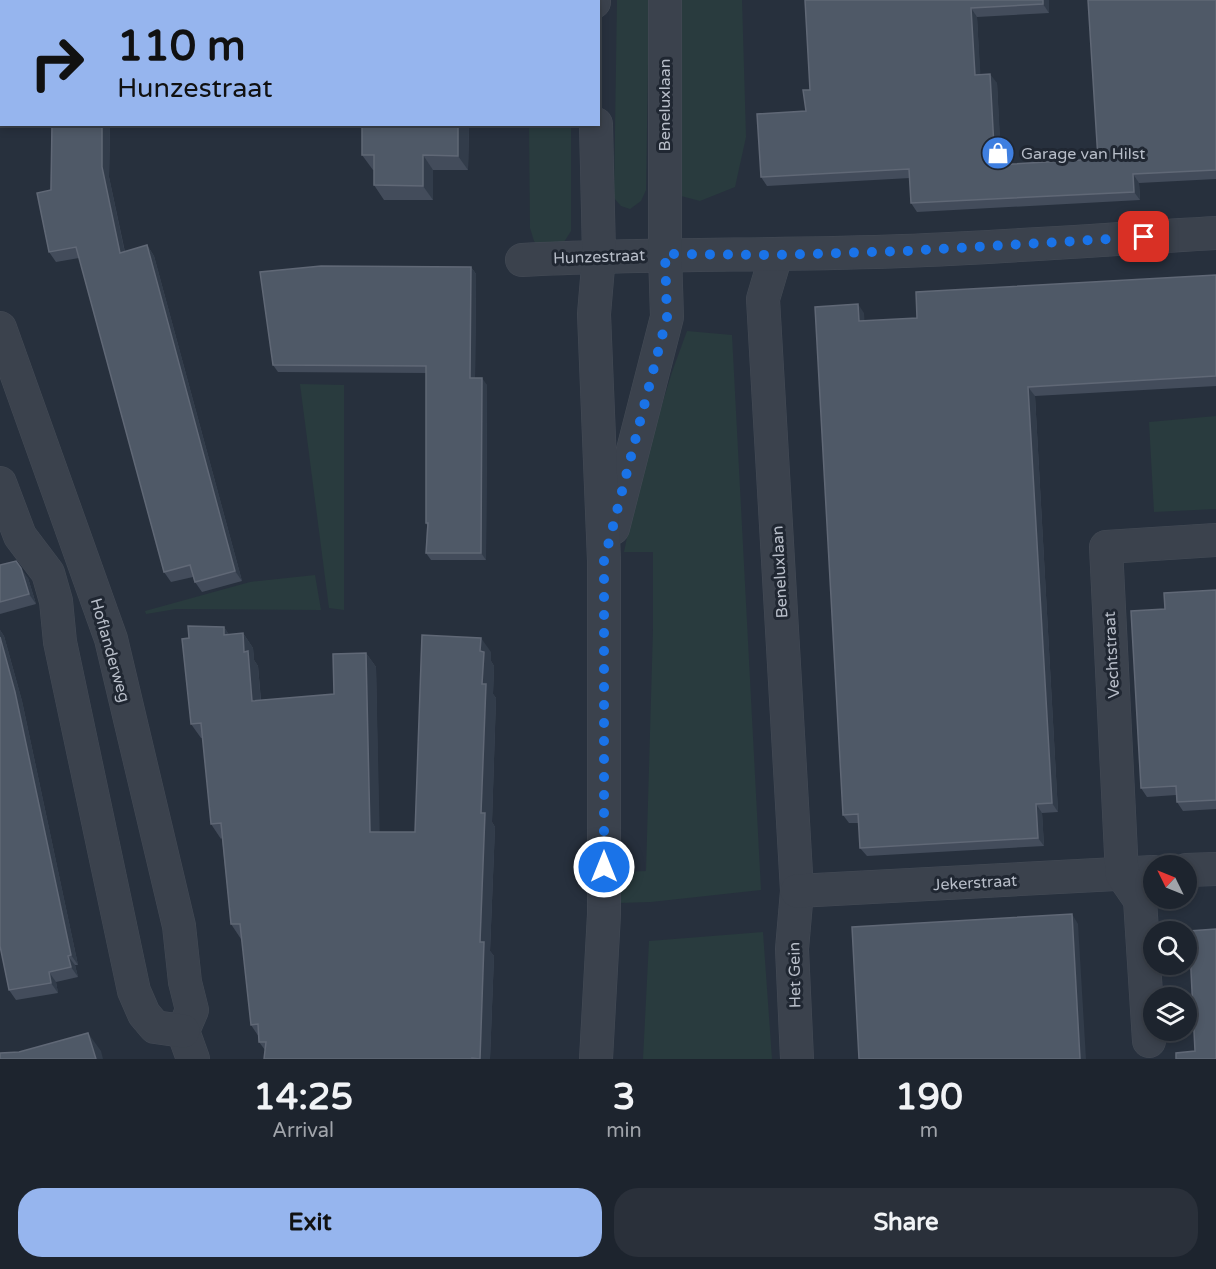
<!DOCTYPE html>
<style>
body{margin:0;font-family:"Varela Round",sans-serif;background:#2a303a;color:#f1f3f6;height:100vh;display:flex;flex-direction:column;font-size:22px;white-space:nowrap}
*{box-sizing:border-box;margin:0}
p{font-size:20px;color:#a0a4aa}
.icon{flex:none;width:33px;height:33px;fill:none;stroke:currentColor;stroke-width:2;stroke-linecap:round;stroke-linejoin:round}
.map{position:relative;height:1059px;overflow:hidden}
.details{display:flex;flex-direction:column;background:#1d242e;flex:1}
.details>*{flex:none}
.hud{position:absolute;left:0px;top:0px;width:600px;height:126px;box-shadow:0 3px 9px #0003,0 0 0 2px #3b414a;background:#96b5ee;color:#111;overflow:hidden}
.needle{width:39px;rotate:313deg}
.tools{position:absolute;left:1143px;top:855px;display:grid;gap:12px}
.tools a{display:grid;place-items:center;width:54px;height:54px;border-radius:50%;background:#1d242e;box-shadow:0 3px 9px #0003,0 0 0 2px #3b414a;font-size:30px}
.pin{position:absolute;display:grid;place-items:center;width:51px;height:51px;color:#fff;margin:-26px;border-radius:12px;box-shadow:0 3px 9px #0006}
.me{position:absolute;width:66px;margin:-33px;rotate:0deg;stroke-linejoin:round;filter:drop-shadow(0 0 4px #0008)}
.turn{display:flex;align-items:center;gap:21px;height:126px;padding:0 18px;font-size:27px}
.turn .icon{width:78px;height:78px;stroke-width:2.5}
.turn b{display:block;font-size:42px;line-height:51px}
.eta{display:flex;justify-content:space-evenly;align-items:center;height:102px;text-align:center}
.eta b{font-size:36px;font-weight:700;line-height:42px}
.action{display:flex;gap:12px;margin-top:auto;padding:12px 18px}
.action a{flex:1;height:69px;border-radius:24px;background:#96b5ee;color:#111;font-size:24px;font-weight:700;line-height:69px;text-align:center}
.action a+a{background:#2a303a;color:#f1f3f6}
.map>svg:first-child{display:block}
</style>
<div class="map">
<svg width="1216" height="1059" viewBox="0 0 1216 1059">
<rect width="100%" height="100%" fill="#27303d"/>
<g fill="#293b3e">
<polygon points="617,0 649,0 646,190 641,201 630,209 621,206 614,198"/>
<polygon points="681,0 742,0 746,137 735,187 700,201 681,196"/>
<polygon points="529,125 571,125 571,231 564,242 544,251 534,241 530,228"/>
<polygon points="687,331 732,335 761,890 651,902 618,903 617,872 646,871 653,629 653,552 624,552 639,479 672,372"/>
<polygon points="300,384 344,385 344,610 329,608"/>
<polygon points="1216,416 1216,509 1154,512 1149,422"/>
<polygon points="315,575 321,610 176,609 146,614 145,611 250,582"/>
<polygon points="763,932 772,1059 643,1059 649,941"/>
</g>
<g fill="none" stroke-linecap="round" stroke-linejoin="round">
<g stroke="#444b56" stroke-width="34">
<g id="minor">
<polyline points="594,0 594,2"/>
<polyline points="776,255 763,299 797,891 792,949 797,1059"/>
<path d="M522,260C649,253 776,256 903,251C1008,247 1112,239 1216,233"/>
<polyline points="0,328 111,639 179,926 185,982 192,1010 183,1031 193,1059"/>
<polyline points="0,483 20,536 48,573 56,601 60,642 134,991 144,1014 155,1027 183,1031"/>
<polyline points="613,528 667,317 665,254 665,0"/>
<polyline points="1186,870 1216,869"/>
<polyline points="797,891 1154,872"/>
<polyline points="1149,1041 1140,900 1122,874 1106,547 1216,540"/>
<polyline points="596,1059 604,914 604,561 594,314 599,255 596,124"/>
</g>
</g>
<use href="#minor" stroke="#3b424d" stroke-width="33"/>
</g>
<g fill="#434c5b">
<polygon points="805,0 1049,0 1049,13 977,17 980,75 997,83 1001,165 1098,159 1216,0 1216,179 1139,183 1140,200 917,212 911,203 910,178 767,186 761,177 806,111 810,90"/>
<polygon points="52,124 110,124 109,177 125,252 147,245 154,256 242,581 202,592 195,582 193,577 171,582 164,572 79,258 56,262 49,252"/>
<polygon points="362,124 469,124 468,170 433,170 433,200 384,200 374,185 374,170 373,170 362,155"/>
<polygon points="471,267 476,274 475,378 487,385 486,560 431,560 426,553 427,525 426,523 426,373 278,372 273,365"/>
<polygon points="1216,275 1216,386 1035,396 1058,812 1042,813 1044,846 867,856 860,848 859,823 849,823 843,815 864,313 864,321 917,318"/>
<polygon points="0,565 28,578 36,604 0,614"/>
<polygon points="1216,590 1216,809 1183,811 1177,802 1176,795 1147,797 1141,788 1165,609"/>
<polygon points="224,627 229,635 243,633 253,648 254,660 258,666 261,700 334,694 366,653 376,667 379,832 415,832 491,652 491,661 494,666 493,694 496,698 492,822 495,827 490,951 494,956 490,1059 264,1059 265,1050 259,1042 259,1037 251,1025 242,939 241,939 231,924 222,838 221,839 211,824 203,738 201,738 191,724"/>
<polygon points="0,630 4,636 22,701 78,965 75,965 78,977 56,982 58,993 16,1000 9,990 0,946"/>
</g>
<g fill="#323c4a">
<rect x="459" y="0" width="10" height="2"/>
<polygon points="1043,0 1049,0 1049,13 1043,4"/>
<polygon points="971,8 977,17 981,84 975,75"/>
<polygon points="990,74 997,83 1002,174 995,165"/>
<polygon points="102,124 110,124 109,177 127,263 120,253 102,167"/>
<polygon points="458,124 469,124 468,170 458,156"/>
<polygon points="423,155 433,170 433,200 423,186"/>
<polygon points="1133,174 1139,183 1140,200 1134,192"/>
<polygon points="147,245 154,256 242,581 235,571"/>
<polygon points="471,267 476,274 475,385 470,378"/>
<polygon points="858,304 864,313 865,330 859,321"/>
<polygon points="482,378 487,385 486,560 481,553"/>
<polygon points="1028,387 1035,396 1058,812 1052,803"/>
<polygon points="21,568 28,578 36,604 29,594"/>
<polygon points="224,627 234,642 224,635"/>
<polygon points="0,630 4,636 22,701 78,965 71,955 0,637"/>
<polygon points="243,633 253,648 254,660 258,666 262,716 252,701 244,652"/>
<polygon points="481,638 491,652 491,661 494,666 493,694 496,698 492,822 495,827 490,951 494,956 490,1059 480,1059 482,684 480,651"/>
<polygon points="366,653 376,667 380,846 370,832"/>
<polygon points="1036,804 1042,813 1044,846 1038,838"/>
<polygon points="1072,914 1078,924 1086,1059 1080,1059"/>
<polygon points="68,956 75,965 78,977 71,967"/>
<polygon points="49,972 56,982 58,993 51,983"/>
<polygon points="88,1033 101,1051 103,1059 96,1059"/>
</g>
<g fill="#4f5967" stroke="#606876" stroke-width="1.5">
<polygon points="82,0 459,0 459,2 81,2"/>
<polygon points="805,0 1043,0 1043,4 971,8 975,75 990,74 995,165 1098,159 1088,0 1216,0 1216,170 1133,174 1134,192 911,203 909,169 761,177 757,114 806,111 803,90 810,90"/>
<polygon points="52,124 102,124 102,167 120,253 147,245 235,571 195,582 190,565 164,572 76,247 49,252 37,193 51,190"/>
<polygon points="362,124 458,124 458,156 423,155 423,186 374,185 374,155 362,155"/>
<polygon points="321,266 471,267 470,378 482,378 481,553 426,553 428,523 426,523 426,366 273,365 260,272"/>
<polygon points="1216,275 1216,376 1028,387 1052,803 1036,804 1038,838 860,848 858,814 843,815 815,307 858,304 859,321 917,318 916,292"/>
<polygon points="16,561 21,568 29,594 0,602 0,565"/>
<polygon points="1216,590 1216,800 1177,802 1176,786 1141,788 1131,611 1165,609 1164,593"/>
<polygon points="188,626 224,627 224,635 243,633 244,652 248,651 252,701 334,694 333,654 366,653 370,832 415,832 422,635 481,638 480,651 484,652 482,684 486,684 481,813 485,813 480,942 484,942 480,1059 472,1058 472,1059 264,1059 266,1042 259,1042 258,1024 251,1025 240,924 231,924 221,823 211,824 201,723 191,724 182,639 189,638"/>
<polygon points="0,637 15,692 71,955 68,956 71,967 49,972 51,983 9,990 0,946"/>
<polygon points="1072,914 1080,1059 859,1059 852,927"/>
<polygon points="1216,929 1216,1059 1176,1059 1176,1053 1195,1051 1189,931"/>
<polygon points="88,1033 96,1059 0,1059 0,1053 19,1052"/>
</g>
<g fill="none" stroke-linecap="round" stroke-linejoin="round">
<polyline stroke="#1a73e8" stroke-width="10" stroke-dasharray="0 18" points="604,867 604,561 667,317 665,254 776,255 906,251 1144,237"/>
</g>
<defs>
<g id="shop-disc" transform="scale(1.725)"><circle r="9.5" fill="#3f7fe0" stroke="#202732"/><path d="M-5-2.5h2.3a2.7 3.5 0 0 1 5.4 0H5L5.5 6h-11ZM-1.5-2.5h3a1.5 2.3 0 0 0-3 0Z" fill="#fff"/></g>
</defs>
<g fill-rule="evenodd">
<use href="#shop-disc" x="998" y="153"/>
</g>
<g text-anchor="middle" stroke-width="6" stroke-linejoin="round" paint-order="stroke">
<g font-size="16" fill="#b7bdc8" stroke="#202732">
<text transform="translate(664 105) rotate(-90)" y="6">Beneluxlaan</text>
<text transform="translate(599 256) rotate(-2)" y="6">Hunzestraat</text>
<text transform="translate(779 572) rotate(-93)" y="6">Beneluxlaan</text>
<text transform="translate(111 650) rotate(74)" y="6">Hoflanderweg</text>
<text transform="translate(1111 655) rotate(-93)" y="6">Vechtstraat</text>
<text transform="translate(975 882) rotate(-3)" y="6">Jekerstraat</text>
<text transform="translate(794 975) rotate(-91)" y="6">Het Gein</text>
</g>
<g font-size="16" fill="#b7bdc8" stroke="#202732" text-anchor="start">
<text x="1021" y="159">Garage van Hilst</text>
</g>
</g>
</svg>
<div class="tools">
<a><svg class="needle" viewBox="-14 -14 28 28"><path d="M0-13l5 13h-10z" fill="#e53935"/><path d="M0 13l5-13h-10z" fill="#a0a4aa"/></svg></a>
<a><svg class="icon" aria-label="search" viewBox="0 0 24 24"><circle cx="10" cy="10" r="6"/><path d="M15 15l6 6"/></svg></a>
<a><svg class="icon" aria-label="layers" viewBox="0 0 24 24"><path d="M12 4l9 5-9 5-9-5zM3 14l9 5 9-5"/></svg></a>
</div>
<div class="pin" style="left:1144px;top:237px;background:#d93025"><svg class="icon" aria-label="arrive" viewBox="0 0 24 24"><path d="M6 21V4h12l-3 4 3 4H6"/></svg></div>
<svg class="me" style="left:604px;top:867px" viewBox="-20 -20 40 40"><circle r="17" fill="#1a73e8" stroke="#fff" stroke-width="3"/><path d="M0-11L8 9 0 5-8 9z" fill="#fff"/></svg>
<div class="hud">
<div class="turn"><svg class="icon" aria-label="right" viewBox="0 0 24 24"><path d="M7 20v-9h11M14 6l5 5-5 5"/></svg><div><b>110 m</b>Hunzestraat</div></div>
</div>
</div>
<section class="details">
<div class="eta">
<div><b>14:25</b><p>Arrival</p></div>
<div><b>3</b><p>min</p></div>
<div><b>190</b><p>m</p></div>
</div>
<div class="action"><a>Exit</a><a>Share</a></div>
</section>
